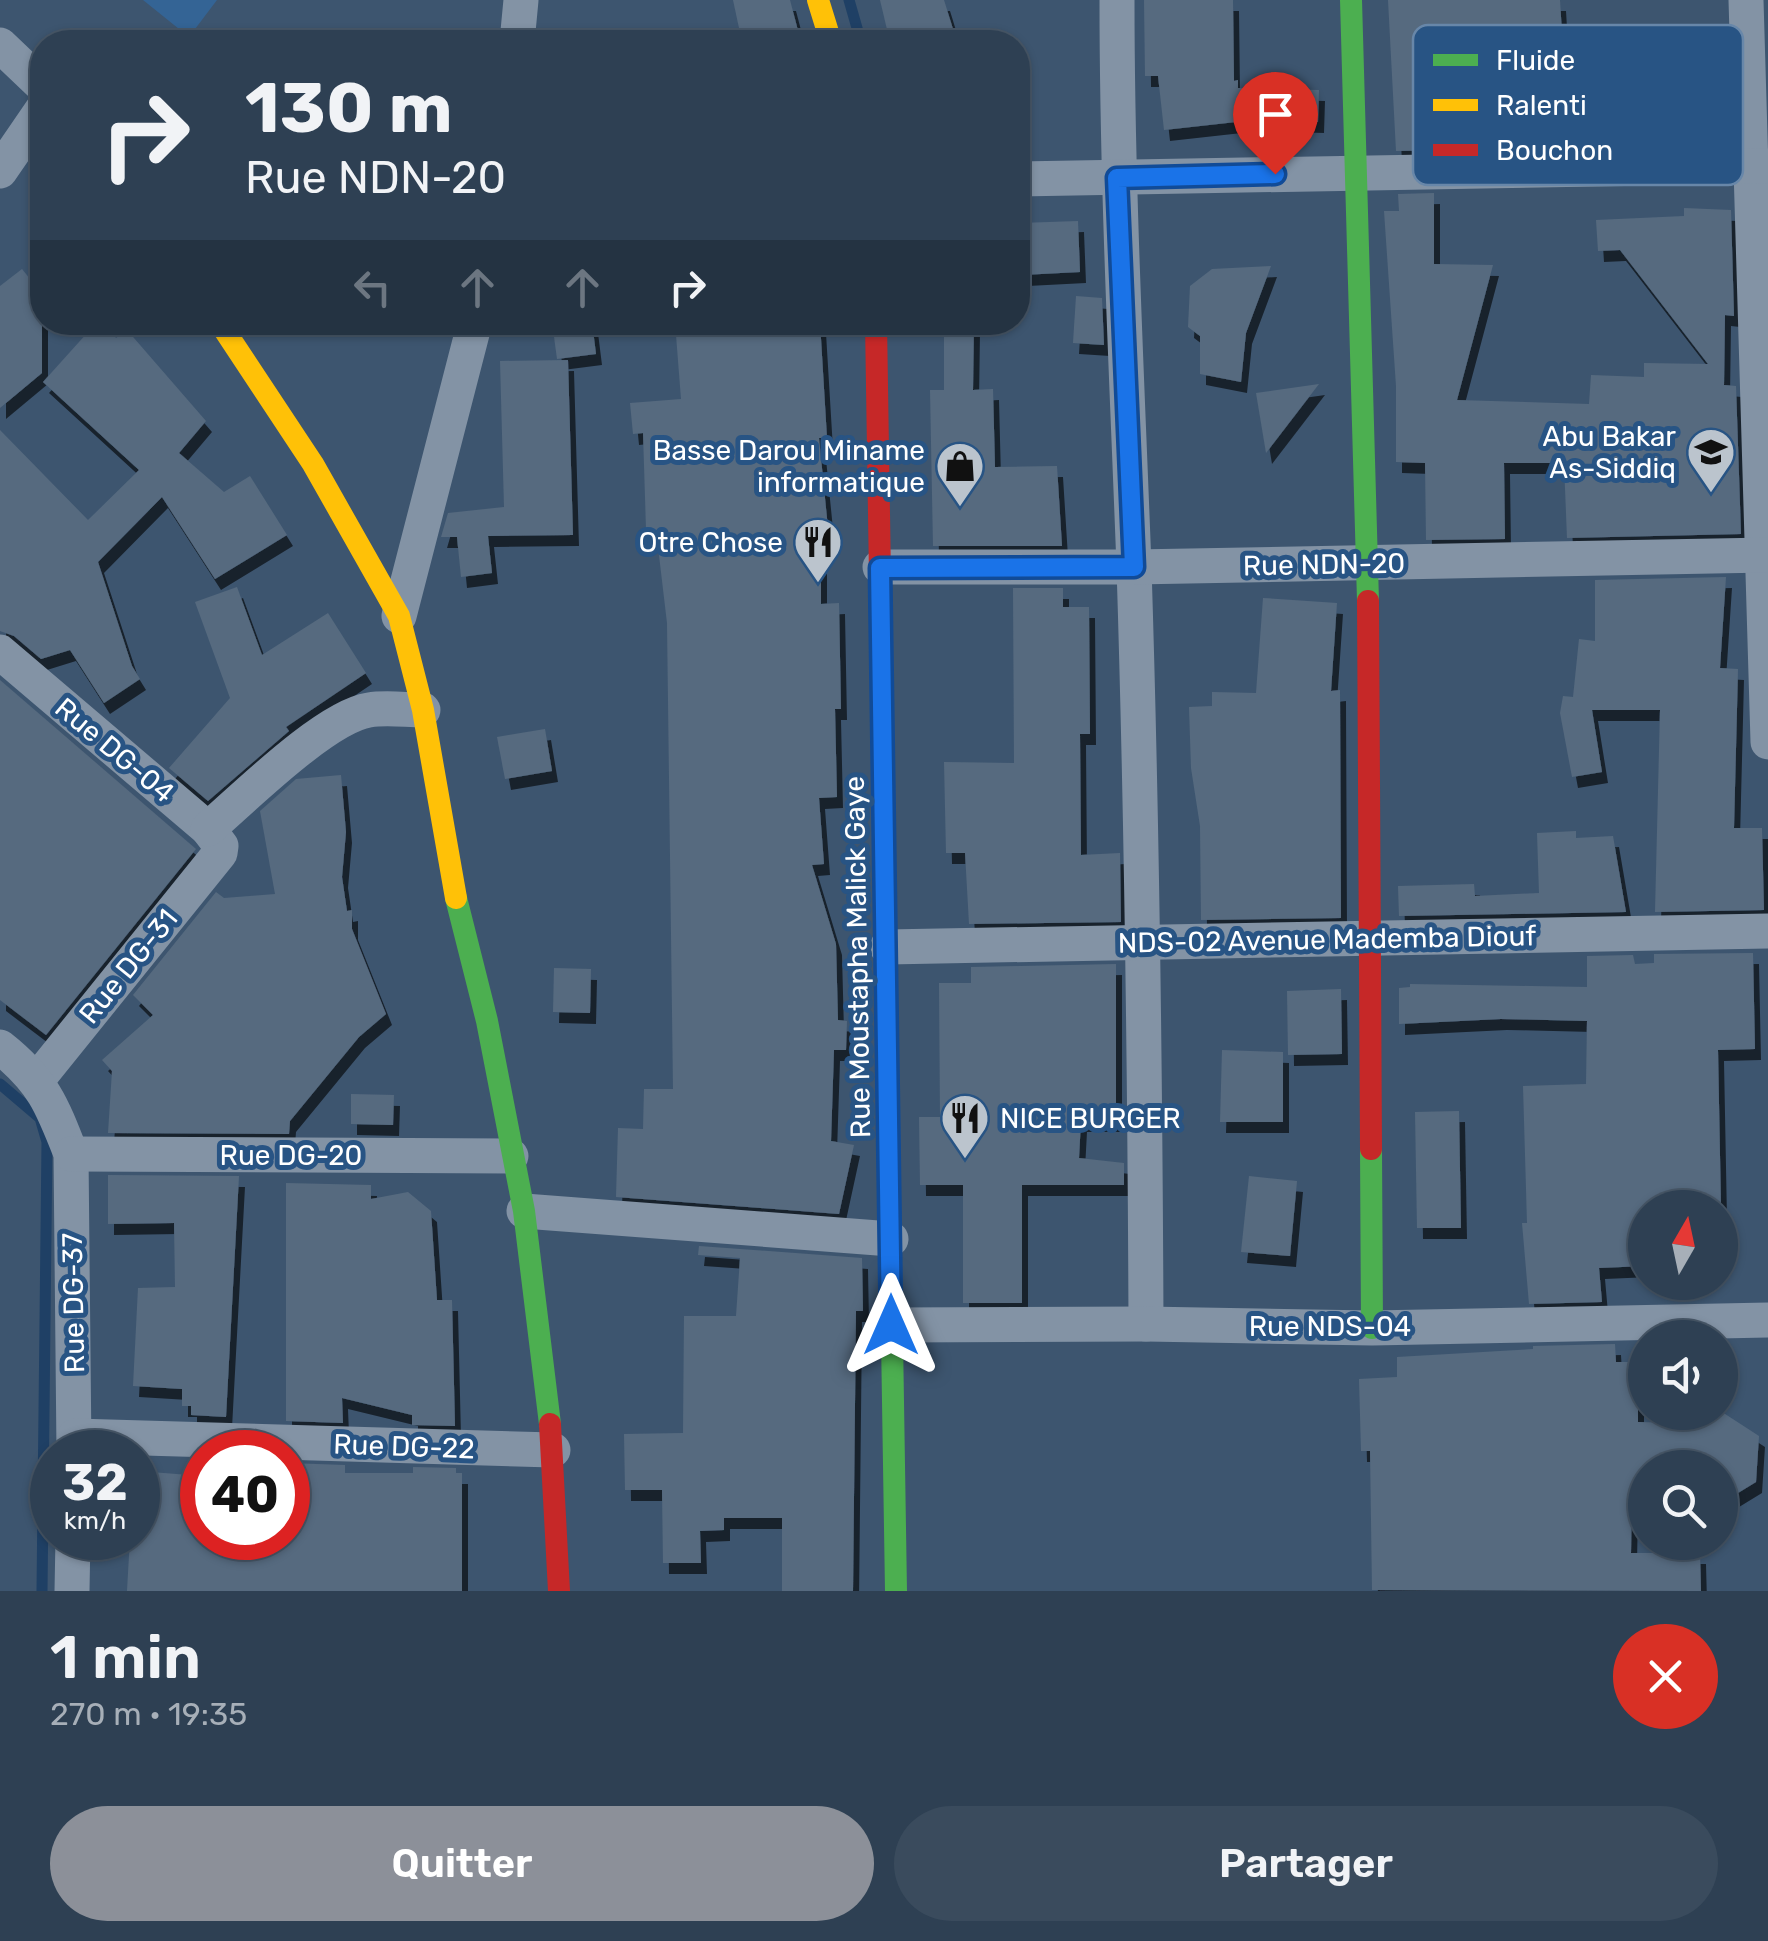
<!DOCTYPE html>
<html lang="fr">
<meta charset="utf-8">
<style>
body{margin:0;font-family:Rubik,sans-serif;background:#3a4b5d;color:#f1f3f6;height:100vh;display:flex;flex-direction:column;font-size:38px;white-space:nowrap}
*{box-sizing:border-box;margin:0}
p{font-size:32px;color:#a7afb8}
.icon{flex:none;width:55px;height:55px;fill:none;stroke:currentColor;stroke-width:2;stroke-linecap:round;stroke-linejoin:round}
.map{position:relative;height:1591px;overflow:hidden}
.sheet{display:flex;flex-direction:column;background:#2e4053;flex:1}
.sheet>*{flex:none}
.banner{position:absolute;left:30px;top:30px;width:1000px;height:305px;border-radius:40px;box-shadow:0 2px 8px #0004,0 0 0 2px #49596a;background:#2e4053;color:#f1f3f6;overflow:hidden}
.needle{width:65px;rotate:9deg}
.tools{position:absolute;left:1628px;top:1190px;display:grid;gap:20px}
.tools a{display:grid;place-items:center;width:110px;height:110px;border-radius:50%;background:#2e4053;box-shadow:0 2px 8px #0004,0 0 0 2px #49596a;font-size:50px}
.speed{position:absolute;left:30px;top:1430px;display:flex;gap:20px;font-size:50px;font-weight:700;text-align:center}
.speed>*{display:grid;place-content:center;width:130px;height:130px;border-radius:50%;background:#2e4053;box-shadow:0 2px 8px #0004,0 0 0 2px #49596a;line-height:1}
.speed small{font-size:25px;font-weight:400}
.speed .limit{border:15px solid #d22;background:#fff;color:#111}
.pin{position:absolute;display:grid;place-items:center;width:85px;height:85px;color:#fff;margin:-102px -42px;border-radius:50% 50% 50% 0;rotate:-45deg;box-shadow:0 0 10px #0007}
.pin .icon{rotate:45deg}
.me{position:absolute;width:110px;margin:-55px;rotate:0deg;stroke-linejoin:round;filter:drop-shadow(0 0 8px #0008)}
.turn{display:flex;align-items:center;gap:35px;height:210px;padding:0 50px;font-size:45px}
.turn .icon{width:130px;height:130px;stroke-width:2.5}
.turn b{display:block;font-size:70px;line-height:85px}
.lanes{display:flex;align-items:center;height:95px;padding:0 50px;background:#0003;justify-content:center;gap:50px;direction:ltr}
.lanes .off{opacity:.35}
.round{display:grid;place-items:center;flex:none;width:105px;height:105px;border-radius:52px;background:#3a4b5d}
.summary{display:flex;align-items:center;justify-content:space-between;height:170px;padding:0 50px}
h1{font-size:60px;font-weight:600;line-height:75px}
.cta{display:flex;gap:20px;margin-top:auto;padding:20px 50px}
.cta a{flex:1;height:115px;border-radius:60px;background:#8c9099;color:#fff;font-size:40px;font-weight:600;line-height:115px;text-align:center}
.cta a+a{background:#3a4b5d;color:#f1f3f6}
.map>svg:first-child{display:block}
</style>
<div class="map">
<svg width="1768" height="1591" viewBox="0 0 1768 1591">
<defs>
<filter id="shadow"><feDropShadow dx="6" dy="11" stdDeviation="0" flood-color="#0009"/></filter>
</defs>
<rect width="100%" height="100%" fill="#3d556f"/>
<polygon fill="#346495" points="143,0 217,0 189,37"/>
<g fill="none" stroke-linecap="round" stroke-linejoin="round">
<g stroke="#1f4065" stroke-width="11">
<polyline points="849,0 861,42"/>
<polyline points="0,1084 40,1118 47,1142 42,1591"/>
</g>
</g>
<g fill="#566a7f" filter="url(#shadow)">
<polygon points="733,0 790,0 801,42 742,42"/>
<polygon points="880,0 944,0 957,42 890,42"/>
<polygon points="1144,0 1233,0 1234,81 1238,80 1238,88 1319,90 1318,122 1254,120 1164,130 1158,76 1145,76"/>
<polygon points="1388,0 1560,0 1563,50 1668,49 1667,25 1725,24 1729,144 1668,145 1668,98 1566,100 1569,148 1396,151"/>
<polygon points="1434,193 1434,264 1493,265 1457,400 1589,404 1591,375 1644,377 1644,363 1708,364 1620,250 1598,251 1596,220 1684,216 1684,208 1731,210 1734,316 1725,315 1724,385 1736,386 1741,534 1567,538 1564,463 1504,463 1505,539 1426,540 1425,463 1396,462 1396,386 1384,211 1399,211 1398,194"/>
<polygon points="1078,221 1080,272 1022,275 1020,223"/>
<polygon points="1271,266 1246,333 1241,382 1200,374 1200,336 1188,327 1190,286 1212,269"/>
<polygon points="22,269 42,294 42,373 0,408 0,286"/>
<polygon points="1076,296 1102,298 1104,345 1073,343"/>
<polygon points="97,322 105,322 116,338 127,330 206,421 179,453 224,492 250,476 287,535 215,579 162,497 98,562 132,666 140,679 104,703 70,650 41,659 14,636 0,631 0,430 88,520 139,470 43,382"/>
<polygon points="552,322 592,322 596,354 557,359"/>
<polygon points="675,322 716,322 716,328 820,322 827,438 819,438 828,528 821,529 821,604 839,603 841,709 835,709 837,797 819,798 824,864 812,865 836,944 838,1020 847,1021 846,1050 834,1050 831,1141 854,1145 839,1214 616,1197 618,1128 643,1129 644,1089 673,1089 667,623 656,530 646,529 643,433 633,434 630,403 681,399"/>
<polygon points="944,322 974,322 973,390 993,389 995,467 1057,466 1062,546 933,546 930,390 944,390"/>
<polygon points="568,360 573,535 488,536 492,573 461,577 457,537 441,537 448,513 504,507 500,361"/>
<polygon points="1319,384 1266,453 1256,393"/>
<polygon points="1726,577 1720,668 1738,669 1734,828 1762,828 1764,910 1655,912 1660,710 1592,710 1602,772 1572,777 1560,713 1563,696 1573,697 1579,639 1595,641 1595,580"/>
<polygon points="237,587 262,655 328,613 366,673 286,727 289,731 208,801 169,768 230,698 195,602"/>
<polygon points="1013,588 1063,588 1063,607 1089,607 1090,734 1080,734 1081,855 1120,853 1121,922 969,924 965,853 946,853 944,762 1014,763"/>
<polygon points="1263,598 1337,603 1331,691 1340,690 1341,918 1201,920 1200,826 1191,768 1189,707 1212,706 1212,692 1256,693"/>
<polygon points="0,680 196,849 46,1035 0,1000"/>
<polygon points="545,729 552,771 505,779 497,737"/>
<polygon points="341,775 346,832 342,877 347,911 352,910 352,929 386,1014 359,1037 290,1121 289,1134 108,1133 112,1071 102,1060 153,1015 133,995 216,892 224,898 275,894 260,811 296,779"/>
<polygon points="1576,831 1576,838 1613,836 1626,912 1399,916 1398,886 1474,884 1475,896 1539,893 1537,833"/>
<polygon points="1753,953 1755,1049 1718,1050 1721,1208 1645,1208 1645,1266 1599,1268 1602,1302 1529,1304 1522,1223 1527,1223 1523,1086 1586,1084 1587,1021 1501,1019 1399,1024 1399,988 1410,987 1410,984 1587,987 1587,956 1633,955 1635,964 1654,963 1654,954"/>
<polygon points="1116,964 1116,1121 1081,1121 1079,1158 1124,1163 1124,1185 1022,1185 1022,1303 963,1303 963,1185 920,1185 919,1117 940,1117 939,983 971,983 971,967"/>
<polygon points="554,968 591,969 590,1013 553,1012"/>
<polygon points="1341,989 1342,1054 1288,1055 1287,991"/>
<polygon points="1222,1050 1283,1052 1283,1122 1220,1122"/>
<polygon points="351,1094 394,1095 393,1125 351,1124"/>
<polygon points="1459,1111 1461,1228 1417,1228 1415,1112"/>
<polygon points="108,1175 239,1176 226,1417 191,1415 191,1406 182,1406 182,1389 133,1386 138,1288 175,1287 174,1223 108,1224"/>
<polygon points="1249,1176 1297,1181 1290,1256 1241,1252"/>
<polygon points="286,1183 371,1185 371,1199 408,1192 431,1211 437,1300 452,1300 455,1426 412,1425 412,1415 342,1398 343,1423 286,1421"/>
<polygon points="699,1246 862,1258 863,1311 856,1311 853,1591 782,1591 782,1518 724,1518 724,1530 700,1531 701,1563 663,1563 662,1490 625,1490 624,1434 683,1433 684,1316 736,1316 740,1258 698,1255"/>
<polygon points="1615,1344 1616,1362 1638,1362 1638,1422 1681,1423 1698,1412 1722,1412 1759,1436 1756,1482 1720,1504 1720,1468 1645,1468 1645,1496 1632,1496 1631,1553 1700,1553 1701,1591 1372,1590 1370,1451 1361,1451 1359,1379 1397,1377 1397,1357 1533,1349 1533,1346"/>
<polygon points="288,1463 345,1465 345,1473 413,1473 413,1467 456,1468 456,1473 462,1473 462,1591 127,1591 130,1538 138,1538 138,1471 202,1476 202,1538 288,1538"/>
</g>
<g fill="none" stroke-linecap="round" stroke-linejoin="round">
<g stroke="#8393a5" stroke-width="35">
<path d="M1117,0C1117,189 1127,378 1134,567C1142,819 1145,1072 1146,1324"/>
<polyline points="1746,0 1768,742"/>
<polyline points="517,42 521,0"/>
<polyline points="0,45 42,85"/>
<polyline points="0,171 42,110"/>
<polyline points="1018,179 1768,166"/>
<polyline points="880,567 1134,567 1768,555"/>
<polyline points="399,616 475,322"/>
<polyline points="0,652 208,829 221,846 220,853 37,1080"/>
<path d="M208,829C244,798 325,717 369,710C386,707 406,710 423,710"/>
<polyline points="887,947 1768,931"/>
<path d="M0,1047C43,1081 52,1105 71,1154L74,1452"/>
<polyline points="71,1154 511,1156"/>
<polyline points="524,1211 891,1239"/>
<polyline points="891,1325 1146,1324 1372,1328 1768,1320"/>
<polyline points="75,1436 553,1450"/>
<polyline points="72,1591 73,1538"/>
</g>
<g stroke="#4caf50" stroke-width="22">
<polyline points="1351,0 1368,601"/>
<polyline points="885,896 896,1591"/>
<polyline points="456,898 487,1021 524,1211 550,1424"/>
<polyline points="1371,1149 1372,1328"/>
</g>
<g stroke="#ffc107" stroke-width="22">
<polyline points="818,0 831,42"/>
<polyline points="219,322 313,464 399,616 423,710 456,898"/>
</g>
<g stroke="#c62828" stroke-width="22">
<polyline points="876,322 885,896"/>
<polyline points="1368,601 1371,1149"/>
<polyline points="550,1424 559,1591"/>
</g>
</g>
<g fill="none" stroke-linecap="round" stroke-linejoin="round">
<g stroke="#114b97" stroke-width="25">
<polyline id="route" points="891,1325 880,568 1134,567 1117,178 1275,174"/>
</g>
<use href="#route" stroke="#1a73e8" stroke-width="18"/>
</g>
<defs>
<g id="school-pin" transform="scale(2.5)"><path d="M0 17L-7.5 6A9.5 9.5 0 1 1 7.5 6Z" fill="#bbc4cd" stroke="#285484"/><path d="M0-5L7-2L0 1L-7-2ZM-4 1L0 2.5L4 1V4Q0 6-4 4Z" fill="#111"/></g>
<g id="shop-pin" transform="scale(2.5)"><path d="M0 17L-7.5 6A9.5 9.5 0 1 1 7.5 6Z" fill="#bbc4cd" stroke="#285484"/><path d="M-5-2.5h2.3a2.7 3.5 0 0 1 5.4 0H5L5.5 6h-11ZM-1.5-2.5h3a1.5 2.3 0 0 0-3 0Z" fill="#111"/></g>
<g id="restaurant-pin" transform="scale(2.5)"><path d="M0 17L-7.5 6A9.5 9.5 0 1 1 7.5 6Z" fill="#bbc4cd" stroke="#285484"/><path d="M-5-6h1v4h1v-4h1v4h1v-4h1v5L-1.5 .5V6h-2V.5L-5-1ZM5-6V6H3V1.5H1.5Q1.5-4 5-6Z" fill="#111"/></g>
</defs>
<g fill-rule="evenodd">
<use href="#school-pin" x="1711" y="452"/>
<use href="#shop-pin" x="960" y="466"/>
<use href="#restaurant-pin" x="818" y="542"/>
<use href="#restaurant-pin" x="965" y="1118"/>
</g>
<g text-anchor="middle" stroke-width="10" stroke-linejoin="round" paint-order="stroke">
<g font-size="28" fill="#fff" stroke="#285484" text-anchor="end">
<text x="1676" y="446">Abu Bakar<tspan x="1676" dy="32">As-Siddiq</tspan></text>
<text x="925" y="460">Basse Darou Miname<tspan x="925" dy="32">informatique</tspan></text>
<text x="783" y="552">Otre Chose</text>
<text x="1000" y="1128" text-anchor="start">NICE BURGER</text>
</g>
<g font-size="28" fill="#fff" stroke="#285484">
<text transform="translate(1324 564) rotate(-1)" y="10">Rue NDN-20</text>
<text transform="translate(115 750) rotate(40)" y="10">Rue DG-04</text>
<text transform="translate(1327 939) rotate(-1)" y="10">NDS-02 Avenue Mademba Diouf</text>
<text transform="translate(857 957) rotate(-91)" y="10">Rue Moustapha Malick Gaye</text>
<text transform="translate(128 966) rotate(-51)" y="10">Rue DG-31</text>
<text x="291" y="1165">Rue DG-20</text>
<text transform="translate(73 1303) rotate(-91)" y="10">Rue DG-37</text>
<text x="1330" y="1336">Rue NDS-04</text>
<text transform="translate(404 1446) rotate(2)" y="10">Rue DG-22</text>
</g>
</g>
<rect x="1413" y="25" width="330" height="160" rx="15" fill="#285484" stroke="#6887a9" stroke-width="2.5"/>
<rect x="1433" y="54" width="45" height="12" fill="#4caf50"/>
<rect x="1433" y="99" width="45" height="12" fill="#ffc107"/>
<rect x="1433" y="144" width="45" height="12" fill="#c62828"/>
<g font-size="28" fill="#fff">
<text x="1496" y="70">Fluide</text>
<text x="1496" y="115">Ralenti</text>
<text x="1496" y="160">Bouchon</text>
</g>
</svg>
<div class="tools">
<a><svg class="needle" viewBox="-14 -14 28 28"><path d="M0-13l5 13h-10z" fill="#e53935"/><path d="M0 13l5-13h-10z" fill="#a7afb8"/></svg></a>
<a><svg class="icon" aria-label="sound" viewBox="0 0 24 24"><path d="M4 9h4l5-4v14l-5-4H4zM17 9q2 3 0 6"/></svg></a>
<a><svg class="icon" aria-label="search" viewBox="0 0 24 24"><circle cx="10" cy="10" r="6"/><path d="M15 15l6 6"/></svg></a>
</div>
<div class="speed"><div>32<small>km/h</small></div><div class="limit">40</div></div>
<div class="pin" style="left:1275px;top:174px;background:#d93025"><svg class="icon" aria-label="arrive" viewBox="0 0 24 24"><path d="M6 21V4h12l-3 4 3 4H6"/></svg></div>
<svg class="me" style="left:891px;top:1325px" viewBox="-20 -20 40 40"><path d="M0-17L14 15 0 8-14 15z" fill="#1a73e8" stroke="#fff" stroke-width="4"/></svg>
<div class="banner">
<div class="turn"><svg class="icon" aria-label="right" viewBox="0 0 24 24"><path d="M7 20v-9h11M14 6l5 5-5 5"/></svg><div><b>130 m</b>Rue NDN-20</div></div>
<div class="lanes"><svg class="icon off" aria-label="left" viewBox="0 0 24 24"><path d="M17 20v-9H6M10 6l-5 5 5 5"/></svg><svg class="icon off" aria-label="ahead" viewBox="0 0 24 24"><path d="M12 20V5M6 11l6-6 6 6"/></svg><svg class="icon off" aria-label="ahead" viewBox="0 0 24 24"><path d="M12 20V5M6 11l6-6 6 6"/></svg><svg class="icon" aria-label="right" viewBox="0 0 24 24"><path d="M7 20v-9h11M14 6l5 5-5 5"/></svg></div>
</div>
</div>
<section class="sheet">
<div class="summary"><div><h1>1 min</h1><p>270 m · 19:35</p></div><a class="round" style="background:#d93025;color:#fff"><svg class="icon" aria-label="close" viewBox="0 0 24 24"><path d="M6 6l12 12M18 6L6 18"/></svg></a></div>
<div class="cta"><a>Quitter</a><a>Partager</a></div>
</section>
